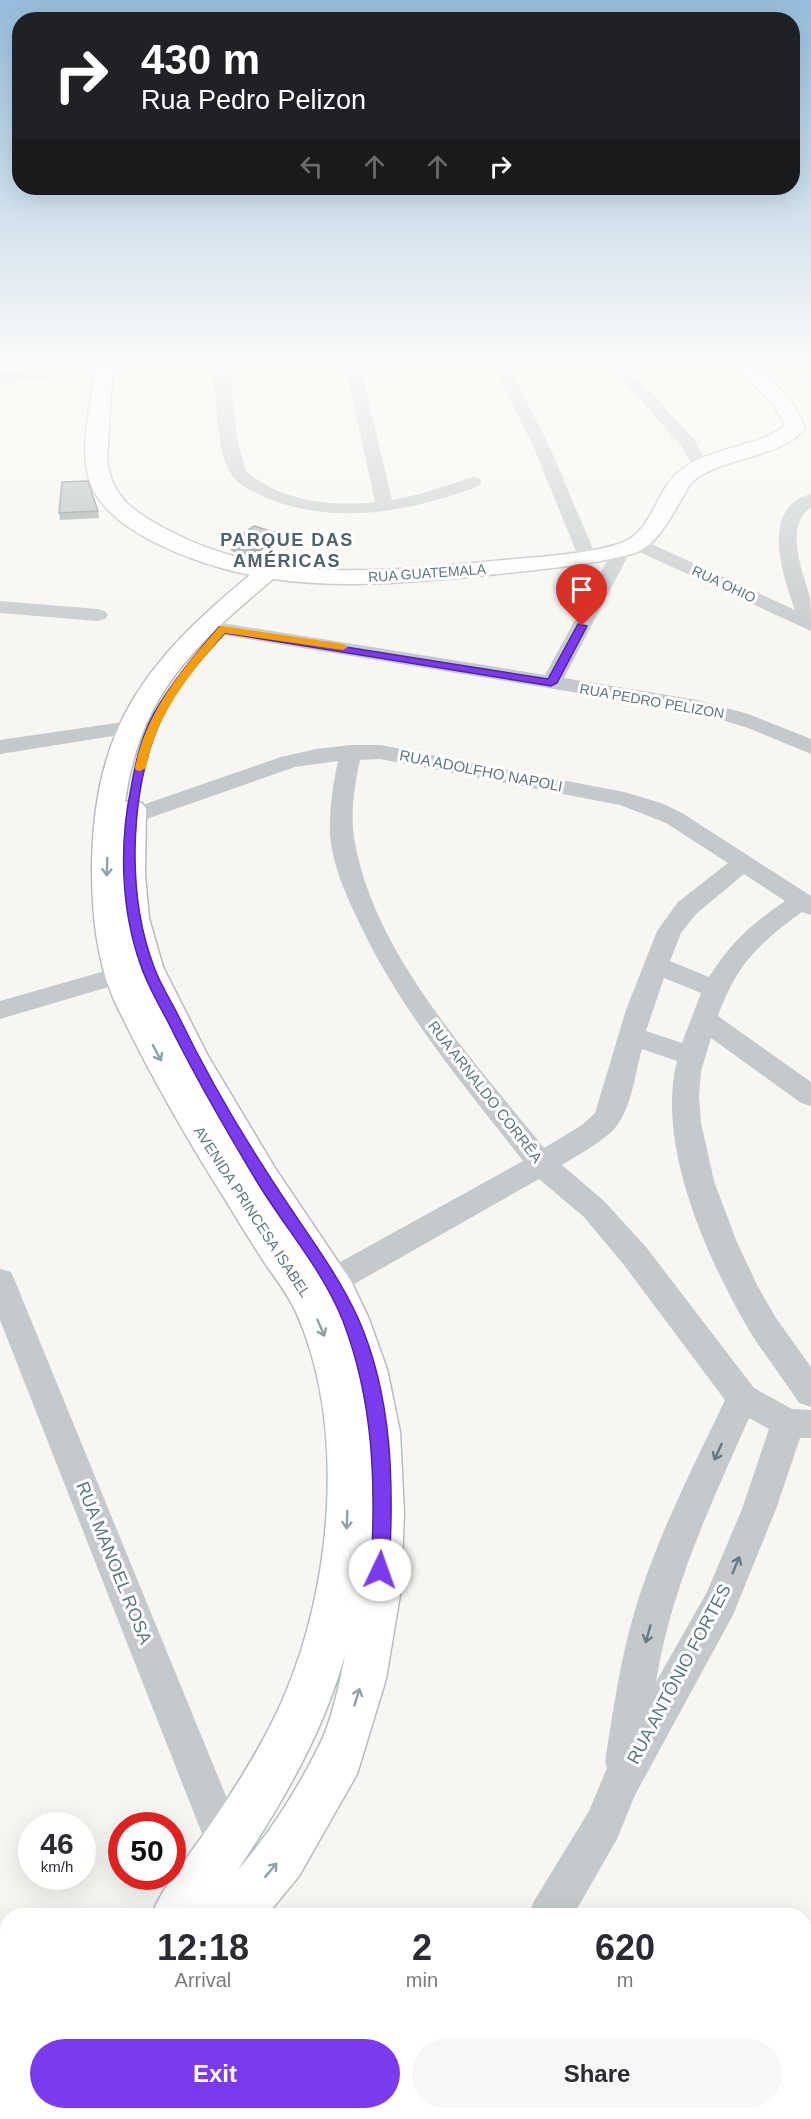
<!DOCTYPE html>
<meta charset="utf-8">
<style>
body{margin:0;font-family:Helvetica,sans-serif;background:#f7f7f7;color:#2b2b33;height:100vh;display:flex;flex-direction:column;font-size:22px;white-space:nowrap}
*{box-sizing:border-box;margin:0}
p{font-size:20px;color:#7c7c81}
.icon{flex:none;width:33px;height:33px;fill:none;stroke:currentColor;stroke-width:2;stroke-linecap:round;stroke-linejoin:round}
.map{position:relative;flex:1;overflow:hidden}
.drawer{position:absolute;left:0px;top:1908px;width:812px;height:212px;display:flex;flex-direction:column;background:#fff;border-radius:24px 24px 0 0;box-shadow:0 6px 24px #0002}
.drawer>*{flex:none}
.guide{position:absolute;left:12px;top:12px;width:788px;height:183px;border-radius:24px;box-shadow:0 6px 24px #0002;background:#202124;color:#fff;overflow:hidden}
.speed{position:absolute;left:18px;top:1812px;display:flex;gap:12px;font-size:30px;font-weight:700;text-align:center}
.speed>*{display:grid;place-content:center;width:78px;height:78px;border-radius:50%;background:#fff;box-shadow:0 6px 24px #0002;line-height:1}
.speed small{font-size:15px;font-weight:400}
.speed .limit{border:9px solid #d22;background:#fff;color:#111}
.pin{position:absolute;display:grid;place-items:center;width:51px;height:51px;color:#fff;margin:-62px -26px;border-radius:50% 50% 50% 0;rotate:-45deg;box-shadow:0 0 6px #0007}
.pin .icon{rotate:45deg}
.me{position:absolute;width:66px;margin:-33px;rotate:3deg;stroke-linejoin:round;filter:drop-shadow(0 0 4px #0008)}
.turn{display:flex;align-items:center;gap:21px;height:126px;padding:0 30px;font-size:27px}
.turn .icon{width:78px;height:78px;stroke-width:2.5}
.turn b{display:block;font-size:42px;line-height:51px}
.lanes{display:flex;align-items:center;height:57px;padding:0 30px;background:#0003;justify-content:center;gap:30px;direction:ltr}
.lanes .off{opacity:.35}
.eta{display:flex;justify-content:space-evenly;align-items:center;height:102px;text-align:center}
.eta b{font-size:36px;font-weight:600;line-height:42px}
.action{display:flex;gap:12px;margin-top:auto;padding:12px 30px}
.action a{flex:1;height:69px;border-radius:36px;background:#7c3aed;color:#fff;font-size:24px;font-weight:600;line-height:69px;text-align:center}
.action a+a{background:#f7f7f7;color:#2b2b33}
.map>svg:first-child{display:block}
</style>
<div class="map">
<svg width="811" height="2119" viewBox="0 0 811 2119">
<rect width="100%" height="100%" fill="#f7f6f2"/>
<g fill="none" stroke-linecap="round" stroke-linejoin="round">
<g stroke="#b6bdc0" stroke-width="3">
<g id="secondary">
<path d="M95,364H113L107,460C112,498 134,512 166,529C271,586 389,571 504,560C537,557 591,554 621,543C651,533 656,492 677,473C707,447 753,449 785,426L774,405L732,364H752C773,383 796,400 805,428C785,457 722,457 693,481C688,486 685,494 681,500C669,520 656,547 632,554C585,566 536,570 487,575C416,582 344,589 273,579C194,646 140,694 125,802L132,801L142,803L146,809L145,875L149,918L163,967L208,1056L275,1168L351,1281L369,1319L387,1369L400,1432L404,1513L401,1589L386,1679L357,1774L299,1876L266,1916H208L209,1913L207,1916H151C163,1886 185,1861 203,1835C233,1792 262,1747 283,1699C332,1587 347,1426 296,1312C288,1295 277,1280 266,1265C251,1242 237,1219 223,1196C183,1133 146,1067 114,1000C96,958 92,912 92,866C94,725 146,661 250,575C201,565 100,532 88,475C80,440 92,400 95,364ZM345,1655C340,1682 331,1724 318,1748C296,1792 269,1834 237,1871C282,1804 323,1733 345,1655Z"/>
<polygon points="40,2112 98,2112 96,2119 37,2119"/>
</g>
</g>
<g fill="#c4c9cb" fill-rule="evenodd">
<polygon points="85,364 110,364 112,367 104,372 0,383 0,373"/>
<path d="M213,364H229L237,438L246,471C280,501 332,507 375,502L345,364H463L456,369L362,374L392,500L420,494L473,477L479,478L482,482L479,486C410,512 332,527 262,496C250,490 236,484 230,472C216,449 216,393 213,364Z"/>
<polygon points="493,364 508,364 550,448 596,556 594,560 580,560 578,556 534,448"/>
<polygon points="609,364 625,364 696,442 709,466 707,470 695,470 683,448"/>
<path d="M811,494V507C783,528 803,570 810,598C811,608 811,620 811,631L631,548L628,544L631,540H643L795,610C783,576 759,507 811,494Z"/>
<polygon points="622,545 628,546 631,550 564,678 697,700 748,714 811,739 811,754 748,728 696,712 204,632 197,630 194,626 197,622 204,620 545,675 613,550 616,546"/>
<polygon points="0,601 98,609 105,611 108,615 105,619 98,621 0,613"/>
<polygon points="130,721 138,722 141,727 138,732 0,754 0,740"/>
<path d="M351,745H380L624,792L661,803L682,813L811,896V915L802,912C758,944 737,964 718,1016L811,1082V1106L801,1103L711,1038L701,1071L699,1096L701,1123L714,1181L736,1240L758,1287L776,1318L811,1367V1407L799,1403C784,1380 767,1358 752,1335C709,1263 655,1145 677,1061L642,1049C635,1073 632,1108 615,1128C600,1144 579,1154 562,1165L604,1201L646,1247L754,1388L792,1409L811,1410V1438H800L776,1509L733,1615L635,1795L617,1839L573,1916H528L534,1901L589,1811L607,1768L605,1762C613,1711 620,1660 635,1610C657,1537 692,1469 725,1400L624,1265L584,1217L539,1179L326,1300L315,1304L304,1300L300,1291L304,1282L523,1161C463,1084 399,1009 358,920C345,893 332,864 330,834C329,809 333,785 338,761L295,767L138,822L130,824L122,822L119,817L122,812L281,757L316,749ZM380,759L620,805L666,823L728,863L678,902L657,931L626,1010L595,1113L582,1125L544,1148C473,1059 372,953 354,837C350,811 355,785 360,760ZM744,874L785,901C752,924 731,942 709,977L670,961L681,933L696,914ZM664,978L701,993L682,1043L646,1031ZM749,1418L769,1429L742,1509L707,1592L656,1682C671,1588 711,1504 749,1418Z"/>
<polygon points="140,961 149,963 153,969 149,975 0,1019 0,1001"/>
<polygon points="0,1269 11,1272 15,1281 246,1845 240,1859 226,1865 212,1859 0,1320"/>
<polygon points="386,2112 433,2112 431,2119 383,2119"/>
</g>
<use href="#secondary" fill="#fff" fill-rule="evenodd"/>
</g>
<g fill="#949da0">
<polygon points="98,511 99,518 60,520 59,513"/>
<polygon points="274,532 274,539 254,557 231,551 230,543"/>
</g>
<polygon fill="#787f82" points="274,532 274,539 254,557 254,550"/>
<g fill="#acb6ba" stroke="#787f82" stroke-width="1.5">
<polygon points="88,481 98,511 59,513 62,482"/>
<polygon points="254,526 274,532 254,550 230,543"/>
</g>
<defs><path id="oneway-shaft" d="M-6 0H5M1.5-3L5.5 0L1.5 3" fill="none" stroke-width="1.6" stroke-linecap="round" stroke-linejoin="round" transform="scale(1.5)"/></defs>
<g stroke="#8fa0a6">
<use href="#oneway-shaft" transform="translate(107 867) rotate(92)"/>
<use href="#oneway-shaft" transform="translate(157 1053) rotate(62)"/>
<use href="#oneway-shaft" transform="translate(321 1328) rotate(67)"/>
<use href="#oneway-shaft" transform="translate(347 1520) rotate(92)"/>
<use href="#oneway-shaft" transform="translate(357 1697) rotate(-73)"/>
<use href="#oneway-shaft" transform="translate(271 1870) rotate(-50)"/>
</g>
<g stroke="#647b84">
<use href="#oneway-shaft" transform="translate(718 1452) rotate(114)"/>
<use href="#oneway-shaft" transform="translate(736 1565) rotate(-67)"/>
<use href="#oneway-shaft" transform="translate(648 1634) rotate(106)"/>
</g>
<linearGradient id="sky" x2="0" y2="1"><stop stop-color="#96bddd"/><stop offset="0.55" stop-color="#fbfbf9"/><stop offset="1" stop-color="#fbfbf9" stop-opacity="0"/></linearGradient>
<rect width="811" height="661" fill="url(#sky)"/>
<path fill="#7c3aed" stroke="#51269a" stroke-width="1.5" d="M578,624L587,626L557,683L551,686L225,633C204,656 183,679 168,706C129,777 125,891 154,967C160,984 171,1001 179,1017C205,1071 235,1123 268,1174C298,1222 334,1266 358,1318C393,1397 394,1486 389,1570L386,1576L380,1579L374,1576L371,1570C376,1485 374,1402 343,1321C323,1270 284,1227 256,1180C224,1127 193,1073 166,1018C157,1001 147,984 141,966C121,911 119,845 131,788C136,759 143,730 159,705C176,677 197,652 219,627L548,679Z"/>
<path fill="#f59e0b" d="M222,626L343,644L348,647L343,650L225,633C190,673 156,714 146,768L140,771L136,770L135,768C146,712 182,669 219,627Z"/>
<g text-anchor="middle" stroke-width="6" stroke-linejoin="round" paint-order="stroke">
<g font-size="14" fill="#5f7780" stroke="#fff">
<text transform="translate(427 573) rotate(-4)" y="5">RUA GUATEMALA</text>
<text transform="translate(724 584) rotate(25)" y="5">RUA OHIO</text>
<text transform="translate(652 701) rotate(10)" y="5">RUA PEDRO PELIZON</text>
</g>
<g font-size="15" fill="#5f7780" stroke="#fff">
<text transform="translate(481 771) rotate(11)" y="5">RUA ADOLFHO NAPOLI</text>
<text transform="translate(485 1092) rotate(52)" y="5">RUA ARNALDO CORRÊA</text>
<text transform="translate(252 1212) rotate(57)" y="5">AVENIDA PRINCESA ISABEL</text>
</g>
<g font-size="18" font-weight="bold" letter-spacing="1.5" fill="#51646b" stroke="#fff">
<text x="287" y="546">PARQUE DAS<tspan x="287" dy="21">AMÉRICAS</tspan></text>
</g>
<g font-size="18" fill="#5f7780" stroke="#fff">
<text transform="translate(114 1563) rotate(68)" y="6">RUA MANOEL ROSA</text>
<text transform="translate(679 1674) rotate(-62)" y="6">RUA ANTÔNIO FORTES</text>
</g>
</g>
</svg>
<div class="speed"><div>46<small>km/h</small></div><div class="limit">50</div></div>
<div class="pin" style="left:582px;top:626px;background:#d93025"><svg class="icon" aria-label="arrive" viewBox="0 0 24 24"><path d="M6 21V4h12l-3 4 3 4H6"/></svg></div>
<svg class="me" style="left:380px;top:1570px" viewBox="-20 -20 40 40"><circle r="19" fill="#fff"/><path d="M0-13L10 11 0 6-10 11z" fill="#7c3aed"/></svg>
<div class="guide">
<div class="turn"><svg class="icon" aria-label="right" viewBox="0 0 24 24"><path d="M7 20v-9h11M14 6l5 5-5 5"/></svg><div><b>430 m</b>Rua Pedro Pelizon</div></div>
<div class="lanes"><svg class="icon off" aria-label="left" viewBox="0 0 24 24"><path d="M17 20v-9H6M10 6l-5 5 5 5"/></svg><svg class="icon off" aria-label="ahead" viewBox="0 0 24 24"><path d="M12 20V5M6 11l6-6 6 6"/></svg><svg class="icon off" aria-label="ahead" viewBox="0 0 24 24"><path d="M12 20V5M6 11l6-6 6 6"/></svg><svg class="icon" aria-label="right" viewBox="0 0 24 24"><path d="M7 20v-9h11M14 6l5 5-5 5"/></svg></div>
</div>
<section class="drawer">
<div class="eta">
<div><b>12:18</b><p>Arrival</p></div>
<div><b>2</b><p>min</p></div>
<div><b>620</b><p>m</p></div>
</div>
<div class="action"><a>Exit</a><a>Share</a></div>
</section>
</div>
